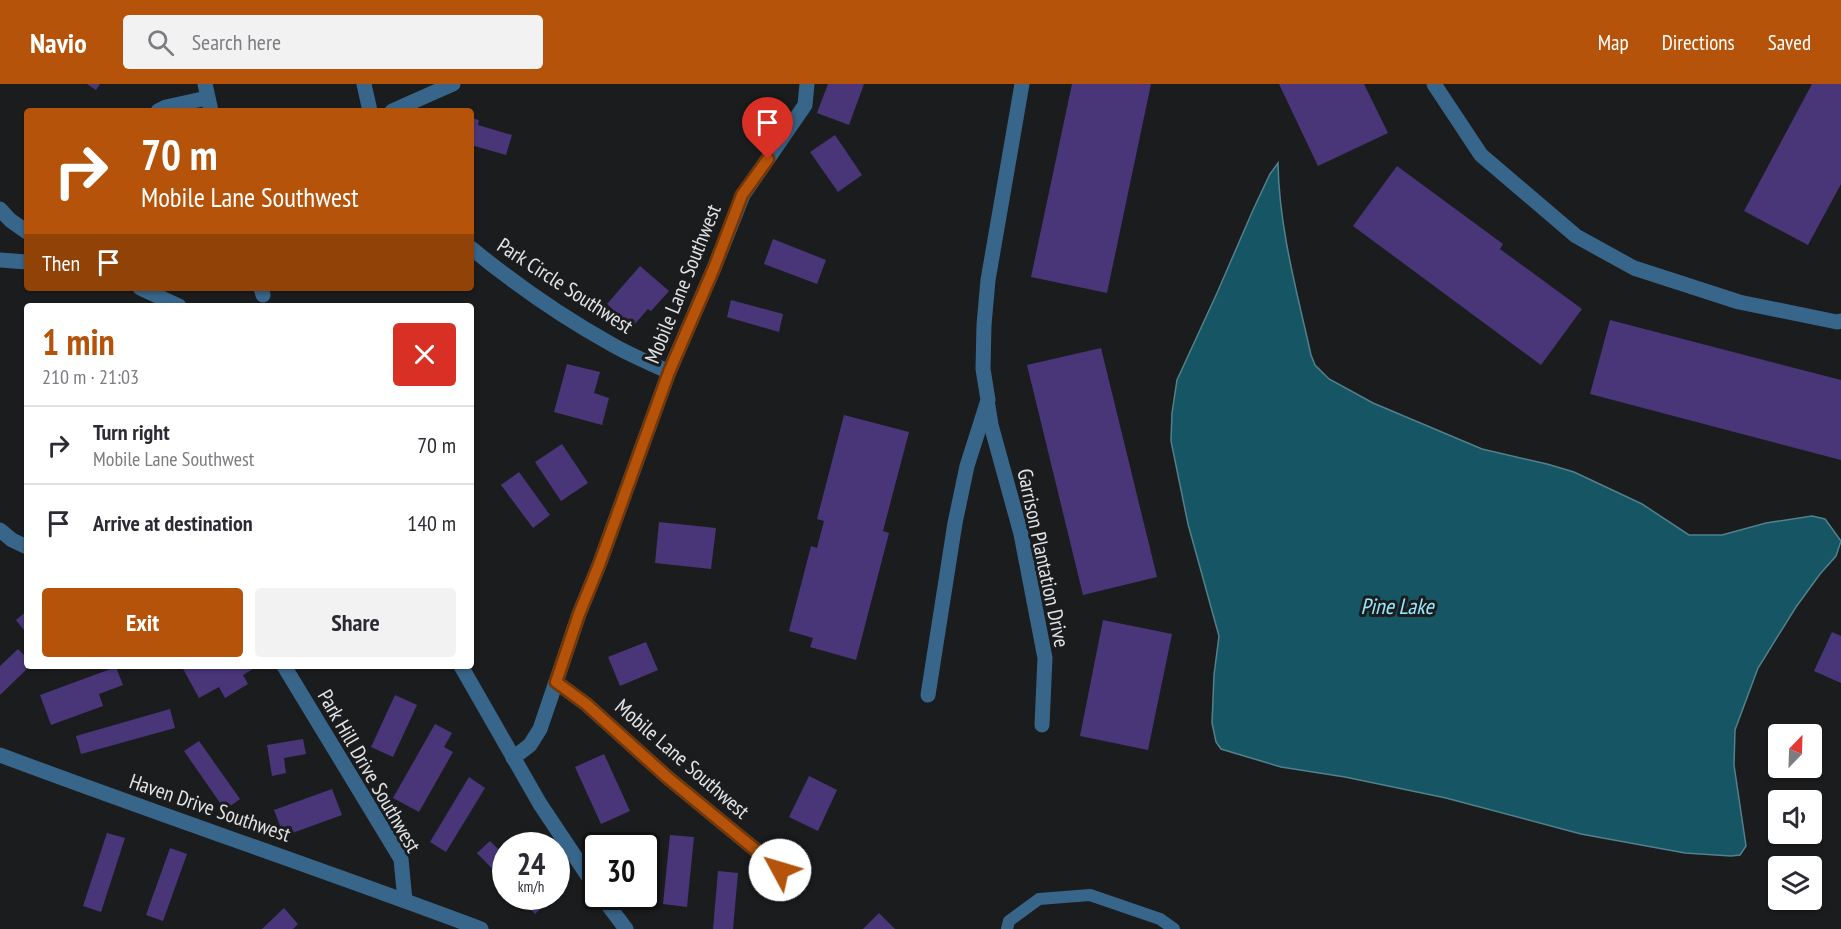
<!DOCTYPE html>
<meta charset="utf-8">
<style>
body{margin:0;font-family:"PT Sans Narrow",sans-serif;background:#f2f2f3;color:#2b2b33;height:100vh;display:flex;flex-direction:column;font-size:22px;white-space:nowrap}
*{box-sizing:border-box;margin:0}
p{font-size:20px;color:#7c7c81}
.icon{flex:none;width:33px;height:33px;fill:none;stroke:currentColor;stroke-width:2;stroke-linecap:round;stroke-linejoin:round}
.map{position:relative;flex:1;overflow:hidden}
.sheet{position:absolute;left:24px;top:219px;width:450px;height:366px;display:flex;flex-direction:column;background:#fff;border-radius:6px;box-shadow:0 2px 4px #0004}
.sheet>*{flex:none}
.guide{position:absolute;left:24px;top:24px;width:450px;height:183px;border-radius:6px;box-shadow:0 2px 4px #0004;background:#b45309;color:#fff;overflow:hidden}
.needle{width:39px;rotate:23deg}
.controls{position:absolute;left:1768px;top:640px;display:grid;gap:12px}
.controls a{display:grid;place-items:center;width:54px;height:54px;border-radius:6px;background:#fff;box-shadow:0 2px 4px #0004;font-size:30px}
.speed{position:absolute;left:492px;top:748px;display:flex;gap:12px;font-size:30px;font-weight:700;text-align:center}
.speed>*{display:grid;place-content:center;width:78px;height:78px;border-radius:50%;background:#fff;box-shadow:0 2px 4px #0004;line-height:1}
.speed small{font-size:15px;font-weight:400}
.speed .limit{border:3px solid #111;border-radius:9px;background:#fff;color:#111}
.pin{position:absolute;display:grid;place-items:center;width:51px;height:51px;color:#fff;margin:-62px -26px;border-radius:50% 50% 50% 0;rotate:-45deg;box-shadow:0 0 6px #0007}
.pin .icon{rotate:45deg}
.me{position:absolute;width:66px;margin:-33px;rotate:309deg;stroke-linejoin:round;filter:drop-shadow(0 0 4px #0008)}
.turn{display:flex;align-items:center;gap:21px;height:126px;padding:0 18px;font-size:27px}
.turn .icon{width:78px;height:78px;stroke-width:2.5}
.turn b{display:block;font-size:42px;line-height:51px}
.then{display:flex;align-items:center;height:57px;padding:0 18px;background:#0003;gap:12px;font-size:22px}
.round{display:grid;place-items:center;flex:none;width:63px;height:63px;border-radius:6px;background:#f2f2f3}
.summary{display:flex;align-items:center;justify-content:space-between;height:102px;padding:0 18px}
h1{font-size:36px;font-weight:700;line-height:45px;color:#b45309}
.primary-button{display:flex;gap:12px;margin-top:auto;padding:12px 18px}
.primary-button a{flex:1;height:69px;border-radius:6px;background:#b45309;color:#fff;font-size:24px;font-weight:700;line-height:69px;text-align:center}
.primary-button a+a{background:#f2f2f3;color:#2b2b33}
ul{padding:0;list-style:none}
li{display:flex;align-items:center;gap:18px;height:78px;padding:0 18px;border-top:2px solid #e1e1e2}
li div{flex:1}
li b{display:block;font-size:22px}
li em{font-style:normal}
header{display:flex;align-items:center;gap:36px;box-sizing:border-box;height:84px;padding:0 30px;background:#b45309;color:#fff}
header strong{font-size:28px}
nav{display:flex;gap:33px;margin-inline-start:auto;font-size:21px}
.search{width:420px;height:54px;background:#f2f2f3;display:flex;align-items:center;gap:15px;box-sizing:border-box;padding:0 21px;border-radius:6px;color:#7c7c81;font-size:22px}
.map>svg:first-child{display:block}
</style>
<header>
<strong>Navio</strong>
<div class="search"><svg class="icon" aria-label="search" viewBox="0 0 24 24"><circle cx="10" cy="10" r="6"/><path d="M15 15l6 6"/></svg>Search here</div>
<nav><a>Map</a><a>Directions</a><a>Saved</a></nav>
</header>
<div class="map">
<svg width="1841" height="845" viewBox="0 0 1841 845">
<rect width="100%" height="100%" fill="#1b1c1e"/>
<path fill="#155564" stroke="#52808b" stroke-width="1.5" d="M1278,79C1279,144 1297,208 1311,271L1315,281L1329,295L1373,319L1482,365L1547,380L1574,388L1642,420L1689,451H1722L1766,439L1812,432L1825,435L1841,457L1836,472L1820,490L1796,523L1758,584L1735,646L1734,681L1746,762L1740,771L1731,772L1685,769L1581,750L1446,714L1345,693L1281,683L1221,665L1216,658L1212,639L1214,591L1219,552L1188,440L1171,357L1172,329L1177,296L1217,209L1253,126L1270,90Z"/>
<g fill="#493679">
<polygon points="87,0 100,0 96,6"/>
<polygon points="828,0 864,0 849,41 817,29"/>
<polygon points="1072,0 1151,0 1107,209 1031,193"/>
<polygon points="1279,0 1364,0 1388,49 1318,82"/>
<polygon points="1812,0 1841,0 1841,100 1808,161 1744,127"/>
<polygon points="471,34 479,36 478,41 512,51 506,71 471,61"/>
<polygon points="835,51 862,91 838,108 810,68"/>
<polygon points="1397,82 1503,160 1500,165 1582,225 1541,281 1353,142"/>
<polygon points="773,155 826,176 817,200 764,180"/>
<polygon points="640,182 669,207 651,227 648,225 632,243 607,220"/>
<polygon points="731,216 783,230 779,248 727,233"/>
<polygon points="1610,236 1841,296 1841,376 1590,310"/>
<polygon points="1101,264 1157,493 1083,511 1027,281"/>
<polygon points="567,280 600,288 594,309 609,314 602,341 554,328"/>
<polygon points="844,331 909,348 883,447 889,449 856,576 810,563 813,554 789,547 811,462 817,464 824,437 817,435"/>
<polygon points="562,360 588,399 561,417 535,378"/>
<polygon points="519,388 550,431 533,444 501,401"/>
<polygon points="659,438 716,444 711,485 655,479"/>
<polygon points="27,527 27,550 16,536"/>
<polygon points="1103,536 1172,550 1148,666 1080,652"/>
<polygon points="1832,548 1841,552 1841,599 1814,587"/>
<polygon points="646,558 658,586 620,602 608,573"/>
<polygon points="18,565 27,574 27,582 30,582 0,611 0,582"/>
<polygon points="183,582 258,582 243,591 248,600 225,614 219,603 199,614 182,583"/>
<polygon points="116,583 123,601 99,610 103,622 51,641 40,611"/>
<polygon points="395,611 417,621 393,673 371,663"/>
<polygon points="170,625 175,644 81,670 76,652"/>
<polygon points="435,640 452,649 444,663 453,668 419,728 393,714"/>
<polygon points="303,655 306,670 284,674 286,689 272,692 267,661"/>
<polygon points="199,657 240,715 225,726 184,667"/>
<polygon points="604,670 630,727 601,740 575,683"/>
<polygon points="809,692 837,706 818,747 789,733"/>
<polygon points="469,693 485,704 446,768 430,758"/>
<polygon points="332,705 342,731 284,752 274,726"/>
<polygon points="107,749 125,754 101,828 83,822"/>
<polygon points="670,751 694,753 687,823 663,820"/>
<polygon points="490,757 506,773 506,799 477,769"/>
<polygon points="170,764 187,770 163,837 146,831"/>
<polygon points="718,787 738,789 733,845 713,845"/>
<polygon points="519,813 543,813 548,818 535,830"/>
<polygon points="284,824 298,840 293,845 262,845"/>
<polygon points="879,829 895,845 863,845"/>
</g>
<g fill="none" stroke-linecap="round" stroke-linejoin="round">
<polyline stroke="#38668a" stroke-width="12" points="1007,845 1009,837 1039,815 1090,811 1160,835 1174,845"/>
<g stroke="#38668a" stroke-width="15">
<polyline points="205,0 211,27"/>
<polyline points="364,0 370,27"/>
<polyline points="1434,0 1481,71 1576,152 1634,184 1739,218 1837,238 1841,237"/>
<polyline points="158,27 166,23 207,14"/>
<polyline points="392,27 453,0"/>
<polyline points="0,125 10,136 27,148"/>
<path d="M471,164C515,200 562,233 611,260C630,271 650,279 669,288"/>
<polyline points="0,176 27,178"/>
<polyline points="140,204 179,222"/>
<polyline points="261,204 263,211"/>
<polyline points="988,322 991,341 1021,450 1045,574 1042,641"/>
<polyline points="0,446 12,456 27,463"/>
<polyline points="284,582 401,775 405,817"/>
<polyline points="461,582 540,720 596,804"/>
<polyline points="556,598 579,530 599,481 669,288 714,184 743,111 805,21 807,0"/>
<polyline points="928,611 955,439 967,382 988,316 983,285 984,241 988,196 1022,0"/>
<path d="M0,671C160,731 321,785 481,845"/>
<polyline points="513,674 530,661 540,645 556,598 586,620 667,693 780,786"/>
<polyline points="602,813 626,845"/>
</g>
</g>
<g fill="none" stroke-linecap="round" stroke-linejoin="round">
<g stroke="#753606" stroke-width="15">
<polyline id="route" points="768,75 742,111 714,184 669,288 599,481 579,530 556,598 586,620 667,693 780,786"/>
</g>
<use href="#route" stroke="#b45309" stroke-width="10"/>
</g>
<g text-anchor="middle" stroke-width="6" stroke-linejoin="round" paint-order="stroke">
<g font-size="21" fill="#e2e3e5" stroke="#1b1c1e">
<text transform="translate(683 200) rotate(-68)" y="7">Mobile Lane Southwest</text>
<text transform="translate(565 202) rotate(33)" y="7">Park Circle Southwest</text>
<text transform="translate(1043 474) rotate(78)" y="7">Garrison Plantation Drive</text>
<text transform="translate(682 675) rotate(41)" y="7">Mobile Lane Southwest</text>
<text transform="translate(369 687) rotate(60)" y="7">Park Hill Drive Southwest</text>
<text transform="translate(210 724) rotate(19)" y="7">Haven Drive Southwest</text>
</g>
<g font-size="22" font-style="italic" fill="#97e8ff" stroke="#1b1c1e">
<text x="1397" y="530">Pine Lake</text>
</g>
</g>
</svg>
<div class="controls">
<a><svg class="needle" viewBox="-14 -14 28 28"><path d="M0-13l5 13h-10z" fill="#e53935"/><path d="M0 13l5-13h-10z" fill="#7c7c81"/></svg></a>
<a><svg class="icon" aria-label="sound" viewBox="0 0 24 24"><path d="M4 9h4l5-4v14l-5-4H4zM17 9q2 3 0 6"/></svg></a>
<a><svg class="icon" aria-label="layers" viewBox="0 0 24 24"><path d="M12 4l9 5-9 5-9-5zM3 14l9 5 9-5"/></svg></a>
</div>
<div class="speed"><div>24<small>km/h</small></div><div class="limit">30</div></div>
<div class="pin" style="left:768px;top:75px;background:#d93025"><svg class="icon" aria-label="arrive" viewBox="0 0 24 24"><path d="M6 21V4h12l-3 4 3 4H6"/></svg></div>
<svg class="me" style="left:780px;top:786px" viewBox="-20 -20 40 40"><circle r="19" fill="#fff"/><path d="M0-13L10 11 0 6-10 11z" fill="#b45309"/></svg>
<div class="guide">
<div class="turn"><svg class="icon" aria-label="right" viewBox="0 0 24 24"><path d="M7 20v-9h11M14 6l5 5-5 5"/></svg><div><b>70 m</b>Mobile Lane Southwest</div></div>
<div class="then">Then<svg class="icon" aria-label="arrive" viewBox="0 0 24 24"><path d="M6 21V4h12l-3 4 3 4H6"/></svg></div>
</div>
<section class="sheet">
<div class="summary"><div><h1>1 min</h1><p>210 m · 21:03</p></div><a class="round" style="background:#d93025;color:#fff"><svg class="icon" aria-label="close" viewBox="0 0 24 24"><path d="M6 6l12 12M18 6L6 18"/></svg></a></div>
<ul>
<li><svg class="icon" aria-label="right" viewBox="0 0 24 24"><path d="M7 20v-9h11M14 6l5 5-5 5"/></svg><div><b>Turn right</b><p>Mobile Lane Southwest</p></div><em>70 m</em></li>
<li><svg class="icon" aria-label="arrive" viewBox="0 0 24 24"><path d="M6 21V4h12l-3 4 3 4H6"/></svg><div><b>Arrive at destination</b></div><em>140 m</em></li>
</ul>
<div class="primary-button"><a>Exit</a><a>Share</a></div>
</section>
</div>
